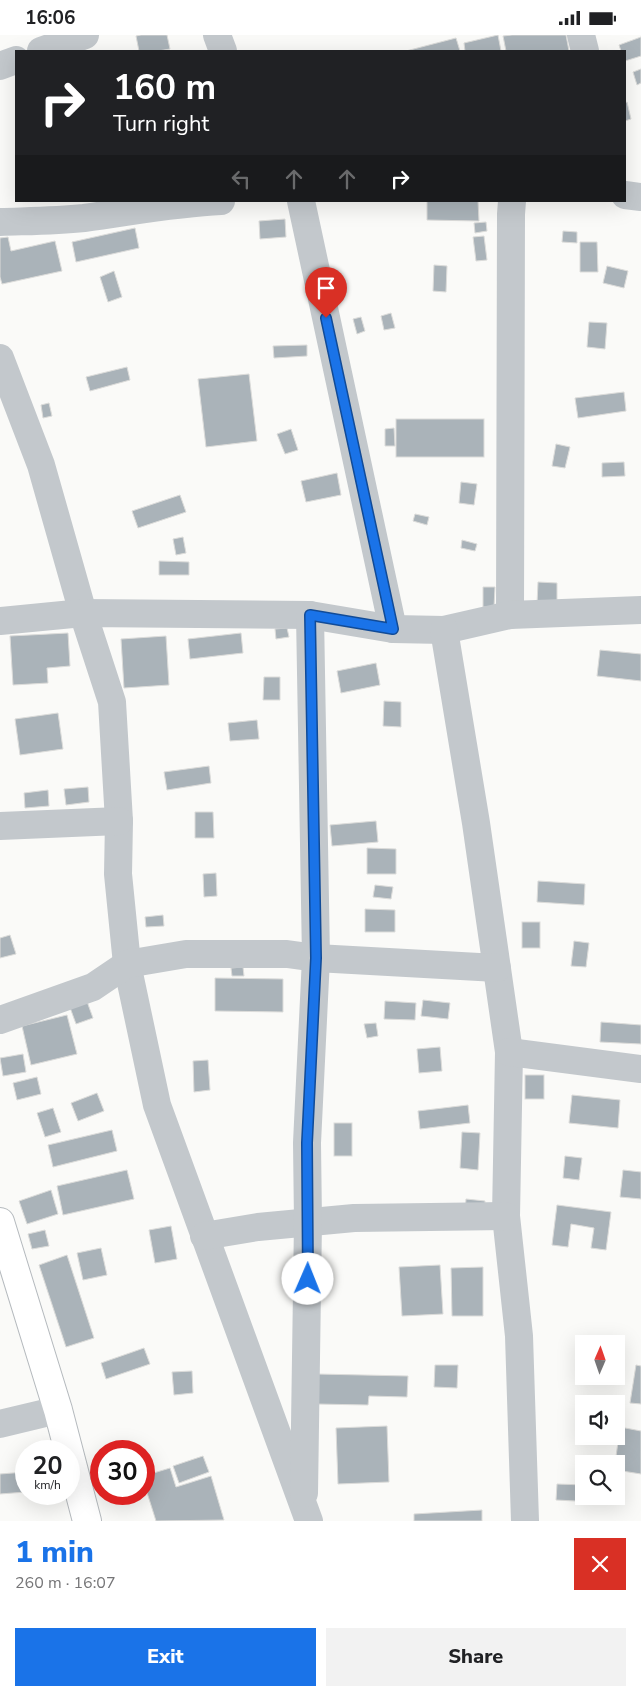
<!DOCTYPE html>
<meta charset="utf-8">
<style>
body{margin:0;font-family:"Nunito Sans",sans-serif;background:#f2f2f2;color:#202124;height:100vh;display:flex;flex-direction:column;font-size:19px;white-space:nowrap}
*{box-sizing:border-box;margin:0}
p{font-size:16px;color:#757577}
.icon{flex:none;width:28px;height:28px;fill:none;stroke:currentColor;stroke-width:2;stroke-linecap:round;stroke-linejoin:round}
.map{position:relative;height:1486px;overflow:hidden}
.side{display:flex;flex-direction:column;background:#fff;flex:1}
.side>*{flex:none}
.guide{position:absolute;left:15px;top:15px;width:611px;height:152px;border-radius:0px;box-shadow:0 5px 20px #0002;background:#202124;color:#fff;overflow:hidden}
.needle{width:32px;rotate:2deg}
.fabs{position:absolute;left:575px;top:1300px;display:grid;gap:10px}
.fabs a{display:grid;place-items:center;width:50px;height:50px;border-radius:0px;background:#fff;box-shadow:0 5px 20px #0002;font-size:25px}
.speed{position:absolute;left:15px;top:1405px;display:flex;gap:10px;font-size:25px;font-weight:700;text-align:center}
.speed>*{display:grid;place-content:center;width:65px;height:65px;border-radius:50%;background:#fff;box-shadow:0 5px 20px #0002;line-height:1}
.speed small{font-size:12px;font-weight:400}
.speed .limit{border:8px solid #d22;background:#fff;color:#111}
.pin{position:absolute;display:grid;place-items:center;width:42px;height:42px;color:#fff;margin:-51px -21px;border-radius:50% 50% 50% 0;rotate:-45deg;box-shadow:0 0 5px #0007}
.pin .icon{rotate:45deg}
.me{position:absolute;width:55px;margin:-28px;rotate:1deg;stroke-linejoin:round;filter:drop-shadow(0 0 4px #0008)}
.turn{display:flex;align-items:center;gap:18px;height:105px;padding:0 15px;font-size:22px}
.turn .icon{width:65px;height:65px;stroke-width:2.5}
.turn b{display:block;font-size:35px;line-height:42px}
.lanes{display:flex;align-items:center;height:48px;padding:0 15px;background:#0003;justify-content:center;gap:25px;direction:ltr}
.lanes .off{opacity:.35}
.round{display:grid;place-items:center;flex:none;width:52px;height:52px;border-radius:0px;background:#f2f2f2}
.head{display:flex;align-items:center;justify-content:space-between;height:85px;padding:0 15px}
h1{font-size:30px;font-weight:800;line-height:38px;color:#1a73e8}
.button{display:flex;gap:10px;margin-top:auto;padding:10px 15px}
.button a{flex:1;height:58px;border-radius:0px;background:#1a73e8;color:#fff;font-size:20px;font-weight:800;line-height:58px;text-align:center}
.button a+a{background:#f2f2f2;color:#202124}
.status{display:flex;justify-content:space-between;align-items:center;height:35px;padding:0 25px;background:#fff;direction:ltr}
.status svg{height:14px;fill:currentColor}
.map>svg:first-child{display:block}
</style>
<div class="status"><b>16:06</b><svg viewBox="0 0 49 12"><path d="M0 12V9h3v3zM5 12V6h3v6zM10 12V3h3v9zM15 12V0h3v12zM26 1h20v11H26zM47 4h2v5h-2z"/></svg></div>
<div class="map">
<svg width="641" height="1486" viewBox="0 0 641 1486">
<rect width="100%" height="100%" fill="#fafaf8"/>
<g fill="#aab3b9" stroke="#dcdcda">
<polygon points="141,0 167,0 170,14 158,16 139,16 136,1"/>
<polygon points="498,0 501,16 465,16 464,8"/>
<polygon points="512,0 566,0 569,16 506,16 503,1"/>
<polygon points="641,2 641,21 625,26 625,16 621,16 619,10"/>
<polygon points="456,3 460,16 406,16"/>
<polygon points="641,34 641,48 637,50 633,37"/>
<polygon points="627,67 631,84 625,86 625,68"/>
<polygon points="427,166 478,166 479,186 427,185"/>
<polygon points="285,184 286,202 260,204 259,186"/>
<polygon points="486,187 487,196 475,198 474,188"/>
<polygon points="135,193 139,213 76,227 72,207"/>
<polygon points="563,196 577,197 577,208 562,207"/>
<polygon points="484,201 487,225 476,226 473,202"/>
<polygon points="8,202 11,216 55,206 62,236 2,249 0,242 0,203"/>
<polygon points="580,207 597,207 598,237 580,237"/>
<polygon points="434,230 447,231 446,257 433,256"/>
<polygon points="607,231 628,236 624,253 603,248"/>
<polygon points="114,236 122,262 108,267 100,242"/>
<polygon points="391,278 395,293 384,295 381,281"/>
<polygon points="361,282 365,296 357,299 353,284"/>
<polygon points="589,287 607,288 605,314 587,312"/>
<polygon points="307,310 307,321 274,323 273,311"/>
<polygon points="127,332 130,345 90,356 86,342"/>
<polygon points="249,339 257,406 206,412 198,344"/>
<polygon points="624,357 626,376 578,383 575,363"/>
<polygon points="49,368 52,381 43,383 41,370"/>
<rect x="396" y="384" width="88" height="38"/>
<polygon points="394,393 395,411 385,411 385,394"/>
<polygon points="291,394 298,415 285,419 277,399"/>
<polygon points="556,409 570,412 565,433 552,431"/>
<polygon points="624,427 625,441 602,442 602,428"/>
<polygon points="337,438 341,460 306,467 301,446"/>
<polygon points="461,447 477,449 474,470 459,468"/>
<polygon points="180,460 186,477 138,493 132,476"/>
<polygon points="415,479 429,482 427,490 413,486"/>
<polygon points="183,502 186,518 176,520 173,504"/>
<polygon points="462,505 477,509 475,516 461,513"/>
<polygon points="159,526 189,527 189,540 159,540"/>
<polygon points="538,547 557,548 557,570 537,569"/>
<polygon points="483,552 495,552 494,572 483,572"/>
<polygon points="287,593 289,602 276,604 275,594"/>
<polygon points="68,598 70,631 47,633 48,648 13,650 10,601"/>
<polygon points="241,598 243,618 190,624 188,604"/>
<polygon points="166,601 169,650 124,653 121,604"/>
<polygon points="600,615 641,619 641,646 597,641"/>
<polygon points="376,628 380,650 341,658 337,636"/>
<polygon points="264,642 280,642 280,665 263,665"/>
<polygon points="384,666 401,667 401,692 383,691"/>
<polygon points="58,678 63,714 20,720 15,684"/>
<polygon points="257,685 259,704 230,706 228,688"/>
<polygon points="209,731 211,748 167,755 164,737"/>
<polygon points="88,752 89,767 66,770 64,754"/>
<polygon points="48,755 49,771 25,773 24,758"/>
<polygon points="195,777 213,777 214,803 195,803"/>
<polygon points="376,786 378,807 332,811 330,790"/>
<polygon points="367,813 396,814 396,839 367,839"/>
<polygon points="216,838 217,861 204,862 203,839"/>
<polygon points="538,846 585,849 584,870 537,867"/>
<polygon points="375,850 393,852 391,864 373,862"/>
<polygon points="365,874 395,875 395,897 365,897"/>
<polygon points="163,880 164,891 146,892 145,882"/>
<rect x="522" y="887" width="18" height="26"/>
<polygon points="10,900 16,919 0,923 0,903"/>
<polygon points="574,906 589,908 586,932 571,931"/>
<polygon points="243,932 244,941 232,941 231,933"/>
<polygon points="215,943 283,944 283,977 215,976"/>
<polygon points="85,961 93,983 76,989 68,967"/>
<polygon points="423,965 450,968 448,984 421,981"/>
<polygon points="385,966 416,968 415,985 384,984"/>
<polygon points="67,980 77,1019 31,1030 22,991"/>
<polygon points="601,987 641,990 641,1009 600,1007"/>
<polygon points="376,988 378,1001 367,1003 364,989"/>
<polygon points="440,1012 442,1036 419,1038 417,1014"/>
<polygon points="23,1019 26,1037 3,1041 0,1023"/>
<polygon points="208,1025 210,1055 194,1057 193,1026"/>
<rect x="525" y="1040" width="19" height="24"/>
<polygon points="37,1042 41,1059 17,1065 13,1048"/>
<polygon points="97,1058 104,1076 78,1086 71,1068"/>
<polygon points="572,1060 620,1065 618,1093 569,1088"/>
<polygon points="468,1070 470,1088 420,1094 418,1076"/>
<polygon points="53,1073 61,1097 45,1102 37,1078"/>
<rect x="334" y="1088" width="18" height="33"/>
<polygon points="112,1095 117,1116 53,1132 48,1110"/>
<polygon points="462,1097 480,1098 478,1135 460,1133"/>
<polygon points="565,1121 582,1123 579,1145 563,1143"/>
<polygon points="127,1135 134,1164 63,1180 57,1151"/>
<polygon points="623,1135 641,1137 641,1164 620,1162"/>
<polygon points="51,1155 58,1179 27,1189 19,1166"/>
<polygon points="466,1164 485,1166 484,1179 465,1177"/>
<polygon points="557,1170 611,1177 606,1215 591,1213 594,1193 571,1189 568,1212 552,1210"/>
<polygon points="171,1191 177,1224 155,1228 149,1195"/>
<polygon points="45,1195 49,1211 32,1214 28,1199"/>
<polygon points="101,1213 107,1240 83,1245 77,1218"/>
<polygon points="67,1220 94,1303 66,1312 39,1230"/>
<polygon points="440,1230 443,1279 402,1281 399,1232"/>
<polygon points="483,1232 483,1281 452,1281 451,1233"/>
<polygon points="144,1313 150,1329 106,1344 101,1328"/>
<polygon points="435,1330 458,1330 457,1353 434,1352"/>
<polygon points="636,1330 641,1331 641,1369 630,1368"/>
<polygon points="192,1336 193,1358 174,1360 172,1337"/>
<polygon points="317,1339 408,1341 407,1362 369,1361 368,1370 317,1369"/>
<polygon points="387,1391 389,1447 338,1449 336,1393"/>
<polygon points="620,1392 641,1396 641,1439 616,1435 616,1429 615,1429"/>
<polygon points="203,1421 209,1437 179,1448 173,1431"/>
<polygon points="170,1433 176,1452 211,1441 224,1485 156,1486 144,1448 144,1441"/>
<polygon points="26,1437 26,1457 0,1459 0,1439"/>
<polygon points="557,1449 584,1450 584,1461 616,1461 617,1452 616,1468 556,1465"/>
<polygon points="482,1475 482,1486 414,1486 414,1479"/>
</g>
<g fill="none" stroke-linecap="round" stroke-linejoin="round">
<g stroke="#b5babe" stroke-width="30">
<polyline id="primary" points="0,1187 58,1375 87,1486"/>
</g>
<g stroke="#c3c8cc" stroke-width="28">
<polyline points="217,0 223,16"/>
<polyline points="581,0 585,16"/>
<polyline points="41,16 85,0"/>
<polyline points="0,31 16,25"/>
<polyline points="625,160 641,162"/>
<polyline points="301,166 393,594"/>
<path d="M0,187C28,186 56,186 84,183C130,177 175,168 221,166"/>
<polyline points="0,323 41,430 83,578 112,667 119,786 118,839 127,929 157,1070 309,1486"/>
<polyline points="510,580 511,179 512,166"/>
<polyline points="0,586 83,578 310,580 393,594 444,595 510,580 641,575"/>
<polyline points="444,595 476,788 509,1017 506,1181 519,1301 525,1486"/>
<polyline points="0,791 119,786"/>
<polyline points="0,985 93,952 127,929 186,919 287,919 316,923 497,933"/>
<polyline points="509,1017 641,1034"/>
<polyline points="204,1201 258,1192 354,1183 506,1181"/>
<polyline points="0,1389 58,1375"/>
<polyline points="304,1458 308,1187 307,1108 316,923 310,580"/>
</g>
<use href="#primary" stroke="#fff" stroke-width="28"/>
</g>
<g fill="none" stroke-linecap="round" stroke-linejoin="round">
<g stroke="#114b97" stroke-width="12">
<polyline id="route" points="308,1244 307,1108 316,923 310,580 393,594 326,283"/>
</g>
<use href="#route" stroke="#1a73e8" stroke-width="9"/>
</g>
</svg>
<div class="fabs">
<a><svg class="needle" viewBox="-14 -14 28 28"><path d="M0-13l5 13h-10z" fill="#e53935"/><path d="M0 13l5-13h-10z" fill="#757577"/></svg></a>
<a><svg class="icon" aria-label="sound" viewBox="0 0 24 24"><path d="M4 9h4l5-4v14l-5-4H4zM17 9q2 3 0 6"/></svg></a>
<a><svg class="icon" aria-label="search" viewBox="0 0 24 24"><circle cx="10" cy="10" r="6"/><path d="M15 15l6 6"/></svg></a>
</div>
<div class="speed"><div>20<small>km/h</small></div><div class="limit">30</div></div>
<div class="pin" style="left:326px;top:283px;background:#d93025"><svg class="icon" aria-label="arrive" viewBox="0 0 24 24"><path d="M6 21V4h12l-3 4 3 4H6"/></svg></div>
<svg class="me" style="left:308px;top:1244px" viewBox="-20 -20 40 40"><circle r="19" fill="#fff"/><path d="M0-13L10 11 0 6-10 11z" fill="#1a73e8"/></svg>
<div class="guide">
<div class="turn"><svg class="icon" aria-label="right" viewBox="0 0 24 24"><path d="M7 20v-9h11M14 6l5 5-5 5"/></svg><div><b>160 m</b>Turn right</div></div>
<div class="lanes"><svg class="icon off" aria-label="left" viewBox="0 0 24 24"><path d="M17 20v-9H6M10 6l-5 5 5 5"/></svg><svg class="icon off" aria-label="ahead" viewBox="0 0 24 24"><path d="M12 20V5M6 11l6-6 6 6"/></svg><svg class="icon off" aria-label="ahead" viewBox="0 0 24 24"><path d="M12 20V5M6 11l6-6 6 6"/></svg><svg class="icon" aria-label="right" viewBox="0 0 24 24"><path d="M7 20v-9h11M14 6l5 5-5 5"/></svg></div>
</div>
</div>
<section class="side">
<div class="head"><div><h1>1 min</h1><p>260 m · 16:07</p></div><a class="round" style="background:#d93025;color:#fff"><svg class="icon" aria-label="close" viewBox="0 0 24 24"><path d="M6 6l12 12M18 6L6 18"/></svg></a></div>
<div class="button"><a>Exit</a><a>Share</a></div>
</section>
